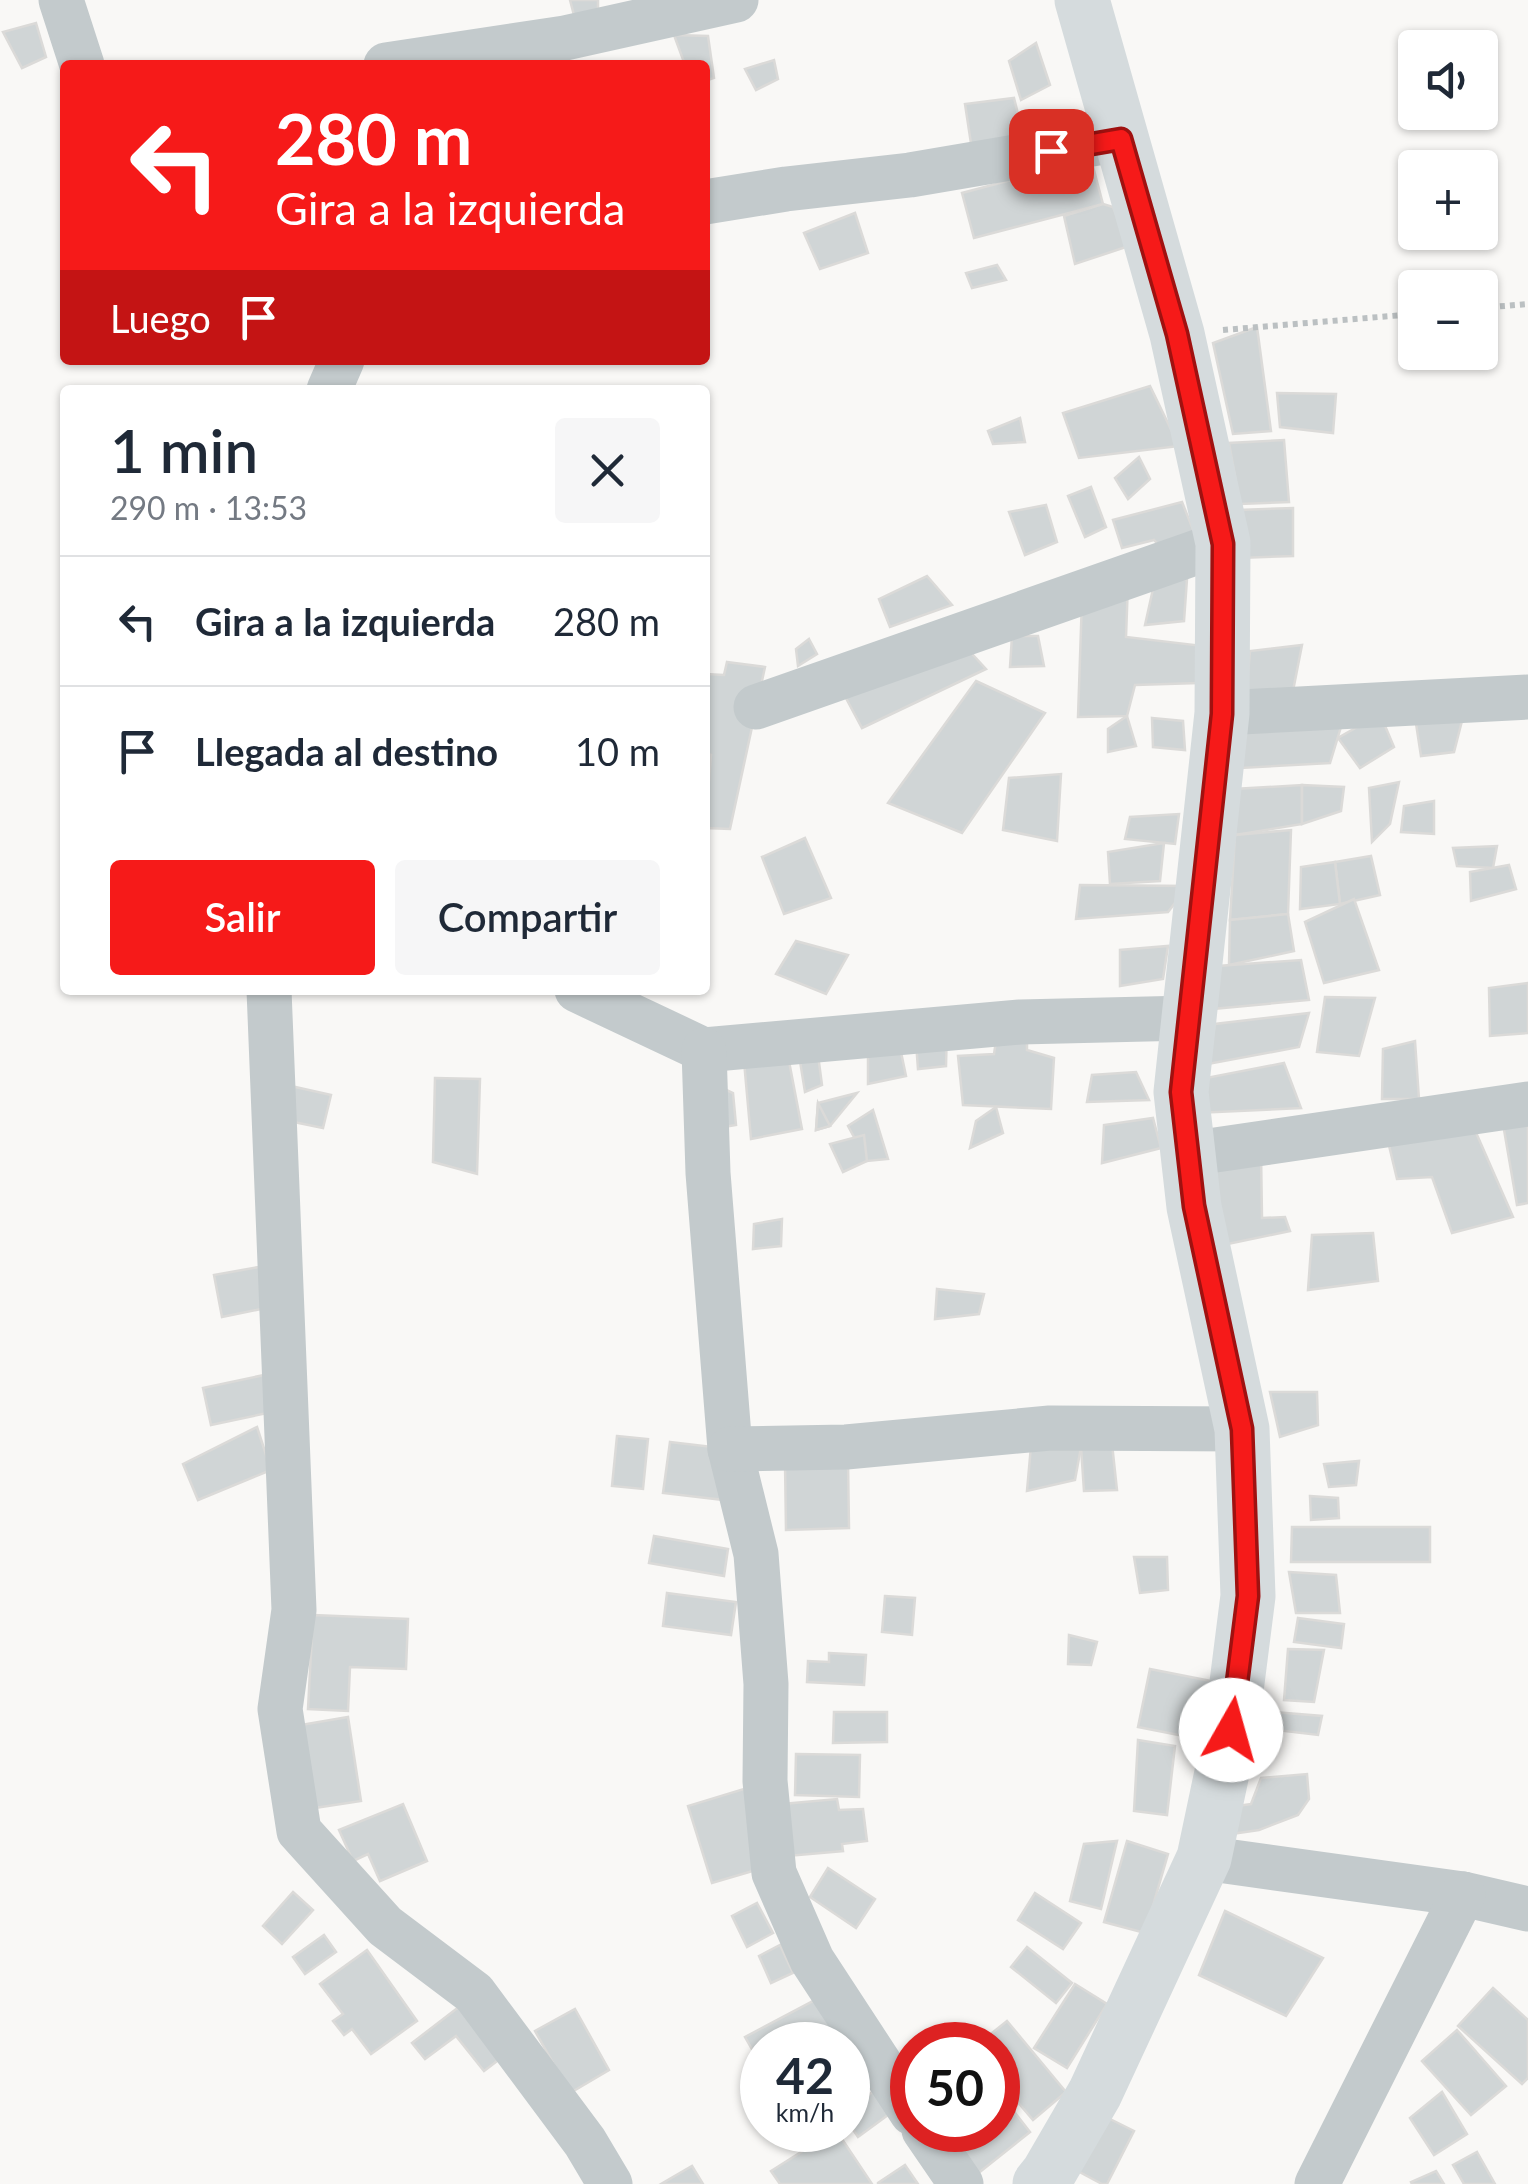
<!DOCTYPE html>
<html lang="es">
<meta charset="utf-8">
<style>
body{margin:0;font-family:Lato,sans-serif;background:#f6f6f7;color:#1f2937;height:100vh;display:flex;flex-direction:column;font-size:38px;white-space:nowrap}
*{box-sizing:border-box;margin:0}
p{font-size:32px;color:#747a83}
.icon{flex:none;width:55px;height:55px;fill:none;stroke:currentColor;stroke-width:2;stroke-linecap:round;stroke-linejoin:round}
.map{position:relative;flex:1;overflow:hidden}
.panel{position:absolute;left:60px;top:385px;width:650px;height:610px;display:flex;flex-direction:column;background:#fff;border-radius:10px;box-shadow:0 2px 8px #0004}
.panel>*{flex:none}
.guide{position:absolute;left:60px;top:60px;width:650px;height:305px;border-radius:10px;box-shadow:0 2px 8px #0004;background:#f61a19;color:#fff;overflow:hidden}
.tools{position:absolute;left:1398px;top:30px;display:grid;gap:20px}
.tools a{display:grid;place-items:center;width:100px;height:100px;border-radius:10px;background:#fff;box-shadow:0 2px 8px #0004;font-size:50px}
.speed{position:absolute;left:740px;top:2022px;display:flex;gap:20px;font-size:50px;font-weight:700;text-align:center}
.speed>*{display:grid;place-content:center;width:130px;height:130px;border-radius:50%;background:#fff;box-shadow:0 2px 8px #0004;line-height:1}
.speed small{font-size:25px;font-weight:400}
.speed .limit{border:15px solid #d22;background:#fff;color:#111}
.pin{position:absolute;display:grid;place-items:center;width:85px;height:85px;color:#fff;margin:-42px;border-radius:20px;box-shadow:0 5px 15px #0006}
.me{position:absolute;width:110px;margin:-55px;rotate:7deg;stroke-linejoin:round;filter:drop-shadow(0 0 8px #0008)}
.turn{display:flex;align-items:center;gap:35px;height:210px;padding:0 50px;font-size:45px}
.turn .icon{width:130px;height:130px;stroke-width:2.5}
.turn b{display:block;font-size:70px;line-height:85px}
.then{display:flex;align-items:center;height:95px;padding:0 50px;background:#0003;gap:20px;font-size:38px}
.round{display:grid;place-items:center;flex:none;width:105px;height:105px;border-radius:10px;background:#f6f6f7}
.summary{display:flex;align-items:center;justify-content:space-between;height:170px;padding:0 50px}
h1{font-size:60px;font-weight:600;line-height:75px}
.button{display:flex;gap:20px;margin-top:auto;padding:20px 50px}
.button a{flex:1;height:115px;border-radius:10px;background:#f61a19;color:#fff;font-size:40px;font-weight:600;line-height:115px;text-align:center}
.button a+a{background:#f6f6f7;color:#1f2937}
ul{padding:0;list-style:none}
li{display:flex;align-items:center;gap:30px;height:130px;padding:0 50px;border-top:2px solid #e0e1e3}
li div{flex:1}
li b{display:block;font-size:38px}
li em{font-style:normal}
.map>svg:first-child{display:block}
</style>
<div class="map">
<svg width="1528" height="2184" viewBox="0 0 1528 2184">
<rect width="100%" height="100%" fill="#f9f8f6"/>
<g fill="#d0d5d6" stroke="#dbdad8" stroke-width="2.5">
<polygon points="570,0 598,0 598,15 575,19"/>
<polygon points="36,23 46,57 22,68 3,32"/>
<polygon points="674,35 708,36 714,78 705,81 705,65 685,65"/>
<polygon points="1036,43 1050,85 1021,100 1009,61"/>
<polygon points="774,60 778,79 756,90 745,69"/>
<polygon points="1014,98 1023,134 972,150 965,104"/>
<polygon points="1091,159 1103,204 974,238 962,193"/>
<polygon points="1103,204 1113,207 1129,246 1075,264 1064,216"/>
<polygon points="855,213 868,253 820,269 804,233"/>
<polygon points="997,265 1006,280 972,288 966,273"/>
<polygon points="1257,327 1271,431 1233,434 1213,343"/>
<polygon points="1150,386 1179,446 1079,458 1063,413"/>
<polygon points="1277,393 1336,394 1333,433 1280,427"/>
<polygon points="1020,418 1025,442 993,444 988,431"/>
<polygon points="1284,440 1289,502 1240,504 1229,443"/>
<polygon points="1139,457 1150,479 1128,499 1115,478"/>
<polygon points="1091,487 1106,527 1085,537 1068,496"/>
<polygon points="1182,502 1198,542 1166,553 1154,540 1122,548 1113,520"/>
<polygon points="1046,505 1057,542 1025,555 1009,512"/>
<polygon points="1293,508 1293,556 1239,558 1239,510"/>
<polygon points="927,576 952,605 890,627 879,599"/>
<polygon points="1187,579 1184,621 1145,625 1155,580"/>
<polygon points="1128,583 1126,637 1203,646 1198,683 1135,685 1127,716 1078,717 1082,599"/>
<polygon points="1012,636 1038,636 1044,666 1010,667"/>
<polygon points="809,639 817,654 798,666 796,649"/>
<polygon points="962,643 986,669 862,728 839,685"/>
<polygon points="1302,645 1292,696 1246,697 1250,651"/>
<polygon points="727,662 765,667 730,829 705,828 711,755 705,753 705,676 706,674 724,675"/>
<polygon points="976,681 1045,713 962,833 888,803"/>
<polygon points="1464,713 1454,752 1421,756 1415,717"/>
<polygon points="1380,714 1394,747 1360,768 1338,738"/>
<polygon points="1127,716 1136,746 1108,752 1108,729"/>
<polygon points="1344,717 1330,763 1241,768 1246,722"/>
<polygon points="1152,718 1183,721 1185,750 1153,747"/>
<polygon points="1061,774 1057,841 1003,830 1009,778"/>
<polygon points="1399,782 1390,824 1372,842 1369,788"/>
<polygon points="1302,785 1302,824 1235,835 1234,789"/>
<polygon points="1302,785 1344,787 1341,811 1302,824"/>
<polygon points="1434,801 1434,834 1401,832 1404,806"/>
<polygon points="1179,814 1175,844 1125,839 1130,817"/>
<polygon points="1291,830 1288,914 1230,920 1235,835"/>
<polygon points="805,838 831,898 784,914 762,857"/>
<polygon points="1164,843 1160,881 1110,884 1108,852"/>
<polygon points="1497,846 1493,868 1457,866 1453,848"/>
<polygon points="1371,856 1380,895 1340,904 1335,862"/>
<polygon points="1335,862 1340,904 1300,909 1301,867"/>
<polygon points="1509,865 1516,889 1471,901 1470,872"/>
<polygon points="1080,885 1188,886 1168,912 1076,919"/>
<polygon points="1354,899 1379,970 1324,983 1305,922"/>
<polygon points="1288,914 1294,951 1229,965 1230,920"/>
<polygon points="796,941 848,955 826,994 776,974"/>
<polygon points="1168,946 1163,979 1120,986 1120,950"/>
<polygon points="1301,960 1309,1000 1212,1009 1218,966"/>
<polygon points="1528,983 1528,1033 1490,1036 1489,988"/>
<polygon points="1325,997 1375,998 1359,1056 1317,1052"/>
<polygon points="1309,1013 1299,1047 1208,1064 1215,1024"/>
<polygon points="947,1028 946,1066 918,1069 916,1042"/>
<polygon points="1027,1032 1027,1050 1054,1058 1051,1109 963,1105 958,1056 994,1054 997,1035"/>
<polygon points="897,1033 906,1076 868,1084 868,1048"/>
<polygon points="816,1040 822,1085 805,1092 799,1055"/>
<polygon points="1415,1041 1419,1099 1382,1099 1383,1049"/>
<polygon points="788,1056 802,1129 751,1139 744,1061"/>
<polygon points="1284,1063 1301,1108 1196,1113 1201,1079"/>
<polygon points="1136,1072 1149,1100 1087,1102 1092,1075"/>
<polygon points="435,1078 480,1079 477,1174 433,1162"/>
<polygon points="291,1086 331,1095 323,1128 284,1120"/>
<polygon points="720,1087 733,1093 736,1125 718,1128"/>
<polygon points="857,1093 830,1126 816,1130 818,1103"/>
<polygon points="818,1103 830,1126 816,1130"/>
<polygon points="996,1107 1003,1133 970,1148 976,1121"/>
<polygon points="873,1110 888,1159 867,1161 848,1126"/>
<polygon points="1153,1118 1161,1148 1102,1163 1104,1125"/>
<polygon points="1528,1122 1528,1203 1517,1205 1503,1124"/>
<polygon points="1474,1128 1513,1217 1452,1233 1432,1177 1397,1179 1387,1137"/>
<polygon points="864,1135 867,1161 843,1172 830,1144"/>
<polygon points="1261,1152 1262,1218 1285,1217 1290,1231 1218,1246 1201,1161"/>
<polygon points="782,1219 781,1246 753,1249 754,1224"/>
<polygon points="1373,1233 1378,1281 1308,1290 1312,1235"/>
<polygon points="259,1267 266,1308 222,1317 214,1275"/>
<polygon points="937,1289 984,1294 979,1314 935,1319"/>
<polygon points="264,1375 272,1412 211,1425 203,1388"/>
<polygon points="1270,1392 1317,1392 1318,1425 1280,1437"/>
<polygon points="257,1427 271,1470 198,1500 183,1464"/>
<polygon points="617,1436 648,1439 643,1489 612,1486"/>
<polygon points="670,1442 730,1449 724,1500 663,1493"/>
<polygon points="1112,1444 1117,1490 1084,1491 1081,1447"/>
<polygon points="1031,1446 1081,1447 1075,1480 1027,1491"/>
<polygon points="848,1461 849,1528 786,1530 785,1462"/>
<polygon points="1359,1461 1356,1485 1329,1487 1324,1464"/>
<polygon points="1310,1496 1338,1498 1339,1518 1311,1520"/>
<polygon points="1292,1527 1430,1527 1430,1562 1291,1562"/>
<polygon points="654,1536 728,1549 724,1576 649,1563"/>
<polygon points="1134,1557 1167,1557 1168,1590 1140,1593"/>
<polygon points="1289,1572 1336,1575 1340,1613 1296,1613"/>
<polygon points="667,1593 736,1602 731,1635 663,1626"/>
<polygon points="885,1596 915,1598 912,1635 882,1632"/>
<polygon points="313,1615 408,1619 406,1669 350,1667 348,1711 308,1709"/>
<polygon points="1298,1618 1344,1624 1341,1648 1294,1642"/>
<polygon points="1069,1635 1097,1642 1091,1665 1068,1664"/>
<polygon points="1288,1649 1324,1650 1314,1702 1284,1700"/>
<polygon points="829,1653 866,1655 864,1685 807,1682 808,1661 829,1662"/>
<polygon points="1150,1669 1216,1682 1204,1740 1138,1727"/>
<polygon points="834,1712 887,1712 887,1742 833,1743"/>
<polygon points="1274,1712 1322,1716 1318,1735 1267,1729"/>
<polygon points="348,1717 361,1801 308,1809 295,1726"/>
<polygon points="1138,1740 1175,1746 1167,1815 1134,1811"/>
<polygon points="796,1754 860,1755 859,1797 795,1795"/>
<polygon points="1307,1774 1309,1799 1298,1815 1259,1830 1225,1835 1230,1807 1251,1804 1261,1778"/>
<polygon points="747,1788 763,1868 712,1883 688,1806"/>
<polygon points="837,1799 839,1810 863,1809 867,1841 842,1844 843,1851 788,1856 783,1804"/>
<polygon points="403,1804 427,1861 380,1881 368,1854 353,1861 339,1830"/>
<polygon points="1117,1841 1101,1909 1070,1901 1084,1844"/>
<polygon points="1127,1841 1168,1854 1145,1933 1104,1922"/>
<polygon points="828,1868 875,1899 856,1928 810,1897"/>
<polygon points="293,1892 313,1910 282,1944 263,1926"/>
<polygon points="1035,1893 1081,1923 1063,1949 1018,1920"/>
<polygon points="757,1903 773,1933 747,1947 732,1916"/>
<polygon points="1225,1911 1323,1958 1286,2016 1199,1975"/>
<polygon points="324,1935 336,1952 305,1974 293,1957"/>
<polygon points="780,1945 793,1973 771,1983 759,1956"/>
<polygon points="1027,1947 1072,1983 1056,2003 1011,1967"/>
<polygon points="367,1950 417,2021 371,2054 352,2029 344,2035 333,2021 343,2014 320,1984"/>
<polygon points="1075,1984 1107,2004 1067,2068 1034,2048"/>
<polygon points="1493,1988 1528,2020 1528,2078 1522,2084 1458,2026"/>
<polygon points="815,2000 831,2028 799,2045 762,2045 761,2065 745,2037"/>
<polygon points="464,2003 505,2055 484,2071 456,2036 425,2059 412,2043"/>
<polygon points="575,2009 609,2070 570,2093 535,2031"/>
<polygon points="1007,2021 1066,2092 1033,2120 998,2079 998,2045 977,2045"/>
<polygon points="1457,2030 1506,2086 1471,2115 1422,2061"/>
<polygon points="848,2052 863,2073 848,2084"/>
<polygon points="886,2082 903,2104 858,2137 848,2122 848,2110"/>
<polygon points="1442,2092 1467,2134 1434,2155 1410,2118"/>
<polygon points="1002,2096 1030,2132 971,2179 941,2143 958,2130 998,2130 998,2099"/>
<polygon points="1102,2115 1134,2131 1107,2184 1102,2184 1074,2169"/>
<polygon points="797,2130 836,2130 872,2184 780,2184 771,2171 801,2152 790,2135"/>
<polygon points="1477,2152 1495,2184 1464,2184 1453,2165"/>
<polygon points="905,2165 918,2184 878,2184 878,2183"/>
<polygon points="692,2166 703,2184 661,2184"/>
<polygon points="1436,2171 1444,2184 1412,2184 1411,2182"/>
</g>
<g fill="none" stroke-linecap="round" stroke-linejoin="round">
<g stroke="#bbc0c2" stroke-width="6" stroke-dasharray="5 5" stroke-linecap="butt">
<polyline points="1480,308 1528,304"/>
<polyline points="1223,330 1415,314"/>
</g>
<g stroke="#c3cacc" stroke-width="45">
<polyline points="61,0 82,65"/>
<polyline points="386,65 565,38 736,0"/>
<polyline points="705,202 786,189 910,175 1121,139"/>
<polyline points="329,390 342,360"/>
<polyline points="756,707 1223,543"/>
<polyline points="1222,713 1528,697"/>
<polyline points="269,990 294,1610 280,1709 299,1831 385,1926 474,1993 585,2142 610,2184"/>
<polyline points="577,990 704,1050 1020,1022 1189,1018"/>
<polyline points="704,1050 708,1173 730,1449 756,1554 766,1684 765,1781 774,1873 812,1960 912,2113"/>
<polyline points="1188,1154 1528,1104"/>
<polyline points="730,1449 846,1447 1050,1428 1242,1429"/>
<polyline points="1204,1858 1463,1894 1528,1909"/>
<polyline points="924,2130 961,2184"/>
<polyline points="1317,2184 1463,1894"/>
</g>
<polyline stroke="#d5dbdd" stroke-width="55" points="1040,2184 1048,2174 1095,2093 1204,1858 1231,1730 1248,1596 1242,1429 1194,1207 1181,1092 1222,713 1223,543 1177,334 1082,0"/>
</g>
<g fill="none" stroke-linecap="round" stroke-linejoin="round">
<g stroke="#a01110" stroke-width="25">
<polyline id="route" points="1051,151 1121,139 1177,334 1223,544 1222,714 1181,1092 1194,1206 1242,1429 1248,1596 1231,1730"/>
</g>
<use href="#route" stroke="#f61a19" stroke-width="18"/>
</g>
</svg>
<div class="tools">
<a><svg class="icon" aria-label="sound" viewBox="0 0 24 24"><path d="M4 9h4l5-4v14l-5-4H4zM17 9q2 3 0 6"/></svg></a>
<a>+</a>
<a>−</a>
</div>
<div class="speed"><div>42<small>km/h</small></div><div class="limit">50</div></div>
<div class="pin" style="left:1051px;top:151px;background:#d93025"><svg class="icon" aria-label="arrive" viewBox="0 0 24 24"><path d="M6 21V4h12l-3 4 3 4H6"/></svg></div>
<svg class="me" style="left:1231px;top:1730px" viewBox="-20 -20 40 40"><circle r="19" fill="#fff"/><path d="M0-13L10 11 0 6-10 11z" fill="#f61a19"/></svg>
<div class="guide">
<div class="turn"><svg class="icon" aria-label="left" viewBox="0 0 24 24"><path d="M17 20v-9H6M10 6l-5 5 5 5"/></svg><div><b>280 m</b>Gira a la izquierda</div></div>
<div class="then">Luego<svg class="icon" aria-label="arrive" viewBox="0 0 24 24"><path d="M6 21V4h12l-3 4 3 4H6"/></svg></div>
</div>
<section class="panel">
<div class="summary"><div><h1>1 min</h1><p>290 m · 13:53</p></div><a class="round"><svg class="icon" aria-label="close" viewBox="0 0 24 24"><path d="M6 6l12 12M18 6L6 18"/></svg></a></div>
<ul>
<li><svg class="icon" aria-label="left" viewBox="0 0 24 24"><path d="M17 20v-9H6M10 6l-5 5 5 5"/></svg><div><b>Gira a la izquierda</b></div><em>280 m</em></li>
<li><svg class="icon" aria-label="arrive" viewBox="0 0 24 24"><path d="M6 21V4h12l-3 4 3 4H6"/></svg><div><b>Llegada al destino</b></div><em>10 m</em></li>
</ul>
<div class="button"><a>Salir</a><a>Compartir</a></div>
</section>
</div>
